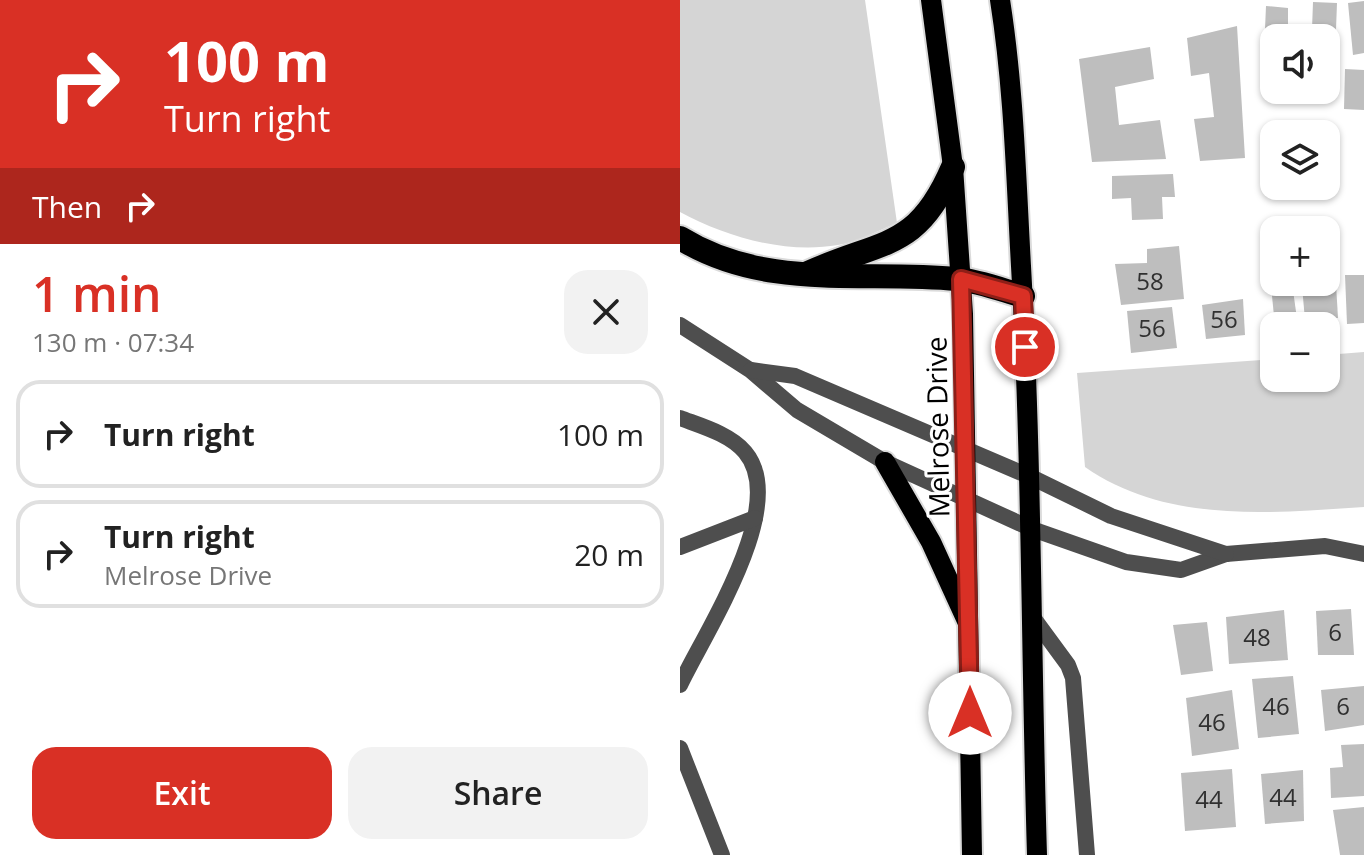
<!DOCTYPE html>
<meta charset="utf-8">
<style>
body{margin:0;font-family:"Open Sans",sans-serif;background:#f2f2f2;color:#222;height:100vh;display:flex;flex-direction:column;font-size:30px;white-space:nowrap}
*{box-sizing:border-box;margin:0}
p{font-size:26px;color:#767676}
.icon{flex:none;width:44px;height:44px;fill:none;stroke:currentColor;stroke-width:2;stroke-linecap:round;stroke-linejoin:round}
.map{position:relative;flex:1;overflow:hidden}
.panel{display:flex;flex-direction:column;background:#fff;width:680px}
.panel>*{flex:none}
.guide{background:#d93025;color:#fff;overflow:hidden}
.tools{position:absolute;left:580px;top:24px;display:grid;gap:16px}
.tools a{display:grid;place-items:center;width:80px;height:80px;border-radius:16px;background:#fff;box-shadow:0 2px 6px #0004;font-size:40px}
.pin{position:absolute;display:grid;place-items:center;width:68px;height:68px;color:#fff;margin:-34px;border:4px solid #fff;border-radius:50%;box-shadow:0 2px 8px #0007}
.me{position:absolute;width:88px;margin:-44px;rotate:0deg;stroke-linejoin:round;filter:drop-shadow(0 0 6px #0008)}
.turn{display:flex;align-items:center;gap:28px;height:168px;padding:0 32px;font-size:36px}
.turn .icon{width:104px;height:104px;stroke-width:2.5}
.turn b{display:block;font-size:56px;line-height:68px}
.then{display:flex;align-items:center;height:76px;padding:0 32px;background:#0003;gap:16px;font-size:30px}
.round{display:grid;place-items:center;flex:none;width:84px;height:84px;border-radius:24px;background:#f2f2f2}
.overview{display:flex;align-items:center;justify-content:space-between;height:136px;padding:0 32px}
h1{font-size:48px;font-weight:600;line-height:60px;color:#d93025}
.action{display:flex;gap:16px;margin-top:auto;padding:16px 32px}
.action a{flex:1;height:92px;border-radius:24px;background:#d93025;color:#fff;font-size:32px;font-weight:600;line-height:92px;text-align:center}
.action a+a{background:#f2f2f2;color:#222}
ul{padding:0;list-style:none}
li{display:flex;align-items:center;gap:24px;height:108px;margin:0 16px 12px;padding:0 16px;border:4px solid #e0e0e0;border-radius:24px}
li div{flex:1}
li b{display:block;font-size:30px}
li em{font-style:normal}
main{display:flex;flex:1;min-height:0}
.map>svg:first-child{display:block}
</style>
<main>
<section class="panel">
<div class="guide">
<div class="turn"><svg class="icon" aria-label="right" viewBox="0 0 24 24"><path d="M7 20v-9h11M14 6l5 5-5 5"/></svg><div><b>100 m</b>Turn right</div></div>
<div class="then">Then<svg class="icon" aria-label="right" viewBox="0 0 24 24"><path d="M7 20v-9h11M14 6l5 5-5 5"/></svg></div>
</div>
<div class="overview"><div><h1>1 min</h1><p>130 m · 07:34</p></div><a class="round"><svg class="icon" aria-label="close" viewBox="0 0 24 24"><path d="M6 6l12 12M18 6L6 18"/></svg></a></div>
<ul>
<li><svg class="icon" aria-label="right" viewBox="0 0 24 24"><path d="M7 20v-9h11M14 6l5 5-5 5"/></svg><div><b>Turn right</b></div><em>100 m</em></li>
<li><svg class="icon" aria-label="right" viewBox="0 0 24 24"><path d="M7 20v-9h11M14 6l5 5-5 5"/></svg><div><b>Turn right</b><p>Melrose Drive</p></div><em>20 m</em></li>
</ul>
<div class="action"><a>Exit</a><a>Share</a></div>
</section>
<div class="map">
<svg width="684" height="855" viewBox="0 0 684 855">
<rect width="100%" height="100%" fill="#fff"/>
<g fill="#d5d5d5">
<path d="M0,0H185L217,223C199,230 178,242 158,245C105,254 46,237 0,212Z"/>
<path d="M684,352V507C590,513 487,524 405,467L397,373L594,359V378H646V355Z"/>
</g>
<g fill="#bebebe">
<polygon points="684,1 684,53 673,55 668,3"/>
<polygon points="633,2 657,3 655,56 646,56 646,38 594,38 594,53 584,52 586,6 608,8 608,25 632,29"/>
<polygon points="557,26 565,158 520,161 514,119 534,117 529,73 511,76 507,38"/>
<polygon points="470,47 474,79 435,87 439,125 480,120 486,159 412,162 399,59"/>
<polygon points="665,69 684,70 684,110 664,109"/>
<polygon points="493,174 495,197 482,197 483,219 452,220 451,198 432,199 432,176"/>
<polygon points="499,246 504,299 441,305 435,264 467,263 467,249"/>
<polygon points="665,275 684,275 684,323 667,324"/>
<polygon points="612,283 618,326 595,326 591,286"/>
<polygon points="656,284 658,318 625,320 622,286"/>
<polygon points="563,299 565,335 526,339 522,305"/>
<polygon points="492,307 497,348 451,353 447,311"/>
<polygon points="671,609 674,655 638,655 636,611"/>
<polygon points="604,610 608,660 549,664 546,617"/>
<polygon points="527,622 533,671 501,675 493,625"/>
<polygon points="613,676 619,734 578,738 572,679"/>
<polygon points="684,686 684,725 645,731 641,690"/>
<polygon points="552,690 559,749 512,756 506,698"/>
<polygon points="684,744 684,796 651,798 650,768 663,767 661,745"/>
<polygon points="552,769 556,827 505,831 501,773"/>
<polygon points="623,770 624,821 585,824 581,774"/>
<polygon points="684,807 684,855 660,855 653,810"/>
</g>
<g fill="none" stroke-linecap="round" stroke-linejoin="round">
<g stroke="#dbdbdb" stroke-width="24">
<g id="primary">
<polyline points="251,0 273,167 283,314 292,855"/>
<path d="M320,0C334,89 336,177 341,266C352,462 351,659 357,855"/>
<polyline points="205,462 251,542 288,623"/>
</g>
</g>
<g stroke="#dbdbdb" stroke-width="28">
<g id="highway">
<path d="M0,238C86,291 182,270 277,279C299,281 322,290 343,296"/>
<path d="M128,273C203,239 237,251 273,167"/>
</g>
</g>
<g stroke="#4e4e4e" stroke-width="16">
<path d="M0,418C21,426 50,434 65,452C110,505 25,632 0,685"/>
<polyline points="0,547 75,518"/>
<polyline points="0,748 42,855"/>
</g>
<g stroke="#4e4e4e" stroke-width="16">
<polyline points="0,325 70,370 117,410 205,462 352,529 446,562 501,570 546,554 645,546 684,554"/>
<polyline points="71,370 115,376 351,477 431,516 546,554"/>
<polyline points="352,616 388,665 393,678 407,855"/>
</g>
<use href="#primary" stroke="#000" stroke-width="20"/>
<use href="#highway" stroke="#000" stroke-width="24"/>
</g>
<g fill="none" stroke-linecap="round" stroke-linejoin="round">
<g stroke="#8d1f18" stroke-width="20">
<polyline id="route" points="290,713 281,279 343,296 345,347"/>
</g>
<use href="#route" stroke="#d93025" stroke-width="14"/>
</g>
<g text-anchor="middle" stroke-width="6" stroke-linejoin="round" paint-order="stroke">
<g font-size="24" fill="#303030">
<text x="470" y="290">58</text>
<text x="544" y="328">56</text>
<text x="472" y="337">56</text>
<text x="655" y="641">6</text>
<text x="577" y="646">48</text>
<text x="596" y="715">46</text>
<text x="663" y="715">6</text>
<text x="532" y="731">46</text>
<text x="603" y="806">44</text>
<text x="529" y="808">44</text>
</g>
<g font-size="28" fill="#000" stroke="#fff">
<text transform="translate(258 427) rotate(-91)" y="10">Melrose Drive</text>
</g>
</g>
</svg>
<div class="tools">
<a><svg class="icon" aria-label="sound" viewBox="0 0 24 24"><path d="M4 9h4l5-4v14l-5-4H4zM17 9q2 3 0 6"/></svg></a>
<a><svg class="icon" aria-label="layers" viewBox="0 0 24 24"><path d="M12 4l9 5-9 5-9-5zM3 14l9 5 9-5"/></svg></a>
<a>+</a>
<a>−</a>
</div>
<div class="pin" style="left:345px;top:347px;background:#d93025"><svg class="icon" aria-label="arrive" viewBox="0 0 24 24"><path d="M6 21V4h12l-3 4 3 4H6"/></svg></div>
<svg class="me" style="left:290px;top:713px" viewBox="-20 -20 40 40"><circle r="19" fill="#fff"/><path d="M0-13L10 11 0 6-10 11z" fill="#d93025"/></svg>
</div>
</main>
